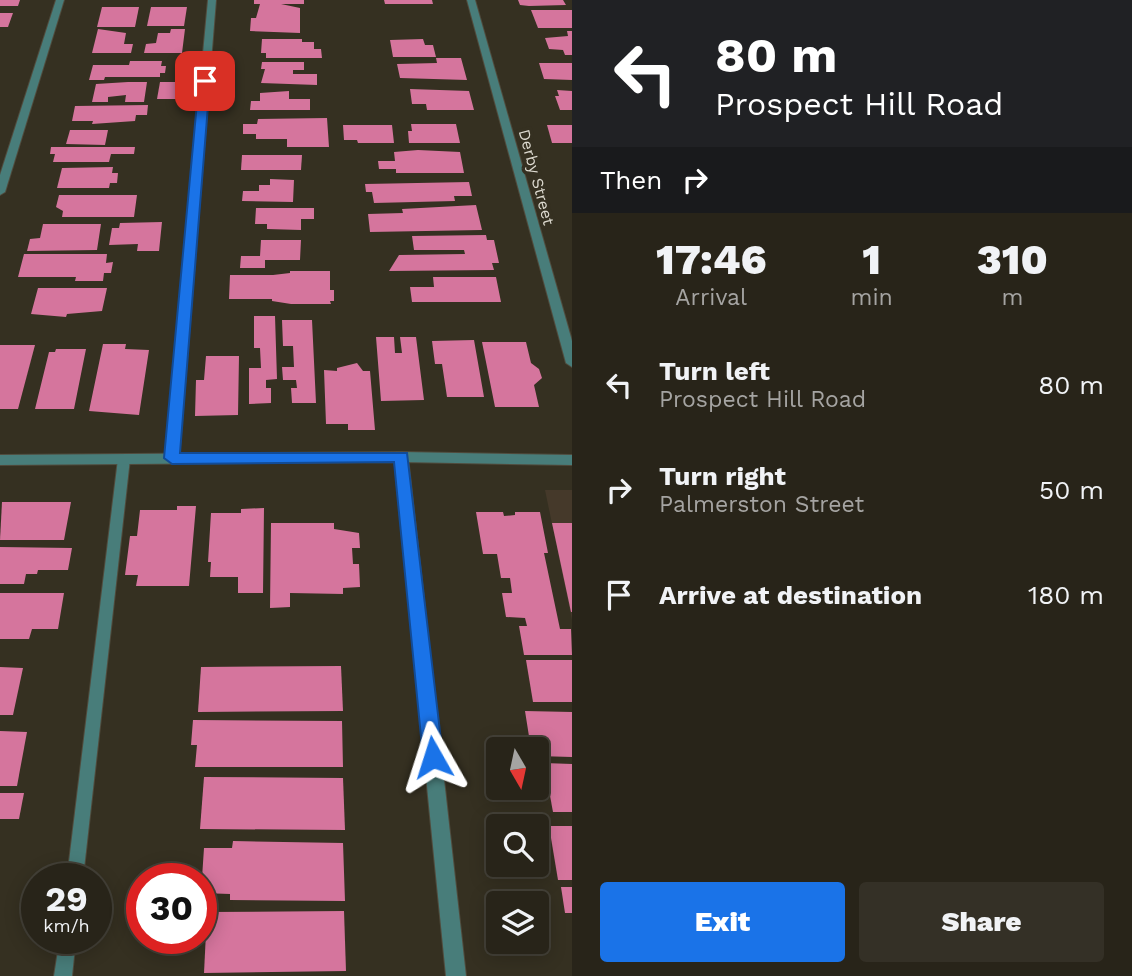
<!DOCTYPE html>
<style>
body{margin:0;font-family:"Work Sans",sans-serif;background:#343026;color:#f1f3f6;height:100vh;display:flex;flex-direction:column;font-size:26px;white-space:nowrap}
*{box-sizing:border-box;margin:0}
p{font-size:23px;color:#a5a4a2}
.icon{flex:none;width:38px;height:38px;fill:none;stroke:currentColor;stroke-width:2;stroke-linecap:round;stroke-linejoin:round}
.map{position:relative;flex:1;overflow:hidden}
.side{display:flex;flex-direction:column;background:#282419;width:560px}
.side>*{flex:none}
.hud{background:#202124;color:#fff;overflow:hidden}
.needle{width:46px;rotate:171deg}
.fabs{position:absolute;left:486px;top:737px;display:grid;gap:14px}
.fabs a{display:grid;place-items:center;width:63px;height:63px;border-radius:7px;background:#282419;box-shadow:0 4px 18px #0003,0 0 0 2px #444138;font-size:35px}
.speed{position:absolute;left:21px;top:863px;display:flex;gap:14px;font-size:35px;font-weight:700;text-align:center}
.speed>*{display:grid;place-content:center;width:91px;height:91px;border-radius:50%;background:#282419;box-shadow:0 4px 18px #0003,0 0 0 2px #444138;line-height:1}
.speed small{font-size:18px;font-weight:400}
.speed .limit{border:10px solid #d22;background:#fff;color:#111}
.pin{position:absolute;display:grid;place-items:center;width:60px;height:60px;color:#fff;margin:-30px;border-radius:14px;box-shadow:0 4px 10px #0006}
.me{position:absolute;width:77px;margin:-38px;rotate:354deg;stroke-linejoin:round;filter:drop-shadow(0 0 5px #0008)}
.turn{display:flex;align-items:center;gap:24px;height:147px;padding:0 28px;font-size:32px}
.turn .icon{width:91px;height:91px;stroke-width:2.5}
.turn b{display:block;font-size:49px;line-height:60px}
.then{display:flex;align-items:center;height:66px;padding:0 28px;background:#0003;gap:14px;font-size:26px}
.eta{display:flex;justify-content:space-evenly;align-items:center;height:119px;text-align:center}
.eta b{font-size:42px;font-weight:800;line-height:49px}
.action{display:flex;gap:14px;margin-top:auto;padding:14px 28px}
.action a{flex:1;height:80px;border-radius:7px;background:#1a73e8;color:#fff;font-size:28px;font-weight:800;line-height:80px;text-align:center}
.action a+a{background:#343026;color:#f1f3f6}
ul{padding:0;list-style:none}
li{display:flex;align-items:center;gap:21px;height:105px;padding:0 28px}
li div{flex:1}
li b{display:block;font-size:26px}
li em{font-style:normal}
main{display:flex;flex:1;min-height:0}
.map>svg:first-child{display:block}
</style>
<main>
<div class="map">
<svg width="572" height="976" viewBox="0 0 572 976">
<rect width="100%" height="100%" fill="#353021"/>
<polygon fill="#45392a" points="545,490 572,490 572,620"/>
<g fill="#d5759d">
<polygon points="0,0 20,0 18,6 0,6"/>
<polygon points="254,0 304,0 304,4 281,4 300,8 300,33 250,31 251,18 256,18 260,4 254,4"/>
<polygon points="384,0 432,0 433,4 385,4"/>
<polygon points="518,0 563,0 566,5 529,6 520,5"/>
<polygon points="102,7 139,7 135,27 97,27"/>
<polygon points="151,7 187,7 184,26 147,26"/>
<polygon points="531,10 572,10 572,28 538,28"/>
<polygon points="0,13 13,13 8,27 0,27"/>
<polygon points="98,29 126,33 124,44 133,44 131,53 92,53"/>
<polygon points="171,29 185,29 182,53 144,53 146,44 156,43 158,33 170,33"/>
<polygon points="567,31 572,31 572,55 565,55 563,50 549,49 545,38 568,36"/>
<polygon points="262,39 302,39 302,42 314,42 314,49 321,49 322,58 266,58 266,53 261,53"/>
<polygon points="423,39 425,45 433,45 436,57 393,57 390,40"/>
<polygon points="436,58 461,58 467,80 400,78 397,64 437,63"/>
<polygon points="130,61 162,61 161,66 166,66 165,73 160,73 160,77 105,77 104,80 89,80 93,65 129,65"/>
<polygon points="262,62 304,62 304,70 293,70 293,74 317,74 317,85 261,83 265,69 261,69"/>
<polygon points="539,63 572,63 572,80 544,79"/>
<polygon points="128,82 147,82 144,102 125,102 126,95 108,97 108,102 92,102 96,84"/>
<polygon points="160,82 183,82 181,99 157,99"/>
<polygon points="410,89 469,91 474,110 427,110 426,104 412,104"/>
<polygon points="557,90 572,91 572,110 560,110 555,96 559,96"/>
<polygon points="289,91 289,99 310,99 310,110 250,110 251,101 260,101 260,93"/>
<polygon points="148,105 147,115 136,115 135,121 92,124 93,121 72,121 75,106"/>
<polygon points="327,118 329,147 287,147 287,139 256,139 256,134 243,134 243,124 257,124 258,119"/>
<polygon points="411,124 456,124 460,143 409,143 408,131 412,131"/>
<polygon points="343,125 392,125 394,143 358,143 357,140 344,140"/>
<polygon points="547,125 572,125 572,143 552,143"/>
<polygon points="70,130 108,130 105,145 66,144"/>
<polygon points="51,147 135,147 134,154 111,154 109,162 53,162 55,154 50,154"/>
<polygon points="418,150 460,152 464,173 396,173 396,169 379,169 378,161 395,161 394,152"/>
<polygon points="242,155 302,155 301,170 241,170"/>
<polygon points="113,167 112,173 118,173 117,183 110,183 109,188 57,188 62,168"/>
<polygon points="270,179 294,180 293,202 242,201 243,191 259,191 259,185 270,185"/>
<polygon points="469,182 472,196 454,196 455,201 374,203 372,192 366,192 365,184"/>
<polygon points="59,195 137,195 134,217 62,217 63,211 56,207"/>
<polygon points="476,205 482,230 370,232 368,214 403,213 402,209"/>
<polygon points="256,208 314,208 314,219 301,219 301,230 267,229 267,224 255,224"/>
<polygon points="162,222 159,251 137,251 138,244 109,245 112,228 119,228 120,223"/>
<polygon points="43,224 101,224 97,250 27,251 30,239 40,238"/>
<polygon points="486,235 487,240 494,240 499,263 492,263 494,270 389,271 399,255 465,254 464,250 414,250 412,236"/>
<polygon points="261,240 301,240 300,260 265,260 265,268 240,268 241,256 260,256"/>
<polygon points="24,254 107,254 106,263 113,262 111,273 104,273 103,281 75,281 76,277 18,277"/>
<polygon points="290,271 330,271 330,290 334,290 334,301 330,301 331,304 291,304 272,301 272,299 229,299 230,275 273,275 290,273"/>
<polygon points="433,277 496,277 501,302 412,302 410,287 434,287"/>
<polygon points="38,288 107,288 102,311 67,314 66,317 31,314"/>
<polygon points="254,316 275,316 277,379 266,380 266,388 271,388 271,403 249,404 249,368 261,368 260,348 254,348"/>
<polygon points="282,320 312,320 316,403 292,403 291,388 297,388 296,380 283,380 282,367 294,367 293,346 283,346"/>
<polygon points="376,337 394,337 395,353 402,353 400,337 416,337 424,400 381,401"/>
<polygon points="474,340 484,397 447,397 442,364 435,364 432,341"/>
<polygon points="482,342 526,342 531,363 539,369 542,378 534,385 539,407 495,407"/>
<polygon points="103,344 126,344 125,349 149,350 139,415 89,411"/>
<polygon points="0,345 35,345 18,409 0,409"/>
<polygon points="56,349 86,349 74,409 35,409 49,352 55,352"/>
<polygon points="206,356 239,356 238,415 195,416 196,380 204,380"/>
<polygon points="357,363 363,371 370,371 375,430 348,430 348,424 326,424 324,370 337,371 337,368"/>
<polygon points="2,502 71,502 64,540 0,540"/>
<polygon points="177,506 196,506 189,586 136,586 138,575 125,575 130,536 137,536 140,510 177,510"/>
<polygon points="264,508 263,593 238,593 238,577 210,577 211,562 208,562 211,513 241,513 241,509"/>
<polygon points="476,512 503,512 504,516 515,515 515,512 540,512 548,553 544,553 560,629 571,629 572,655 524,655 519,626 527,626 525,618 506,617 502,593 512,593 510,578 501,578 497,554 483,554"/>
<polygon points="271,523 334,523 334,529 359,533 360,548 352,548 353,564 359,564 360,587 343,588 343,594 290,593 290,607 270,608"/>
<polygon points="552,523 572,523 572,612 571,612"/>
<polygon points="0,547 72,548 68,570 38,570 37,574 26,574 24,584 0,584"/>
<polygon points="0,593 64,593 58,629 32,629 29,639 0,639"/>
<polygon points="526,660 572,660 572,702 533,702"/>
<polygon points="341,666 343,711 198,712 201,667"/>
<polygon points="0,667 23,668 13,715 0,715"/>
<polygon points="525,711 572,712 572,757 537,756 537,749 531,749"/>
<polygon points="193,720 342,721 343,767 195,767 197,745 191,745"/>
<polygon points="0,731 27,732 17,786 0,786"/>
<polygon points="544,763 572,764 572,812 553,812"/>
<polygon points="204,777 343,778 345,830 200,829"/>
<polygon points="0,793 24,793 19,819 0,819"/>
<polygon points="549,826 572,826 572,880 558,880"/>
<polygon points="233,841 343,843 345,901 230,900 230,894 201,893 204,848 232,848"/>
<polygon points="561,887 572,887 572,913 565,913"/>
<polygon points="344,911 346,971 204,973 207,912"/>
</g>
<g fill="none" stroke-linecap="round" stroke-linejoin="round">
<g stroke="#504b3d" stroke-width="2">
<g id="service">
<polygon points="124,455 130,459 83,878 67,878 118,459"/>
<polygon points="60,938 76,938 72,976 54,976"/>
</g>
</g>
<g stroke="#504b3d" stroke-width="2">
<g id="minor">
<polygon points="56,0 64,0 5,192 0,195 0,175"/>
<polygon points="208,0 216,0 179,459 172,464 165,459"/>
<polygon points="467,0 475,0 572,341 572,367 566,363"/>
<polygon points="401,452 408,457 466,976 446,976 394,457"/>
</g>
</g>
<g stroke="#504b3d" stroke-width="2">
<polygon id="tertiary" points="401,452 572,455 572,465 401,462 0,465 0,455"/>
</g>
<use href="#service" fill="#487d7a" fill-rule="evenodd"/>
<use href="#minor" fill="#487d7a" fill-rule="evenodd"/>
<use href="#tertiary" fill="#487d7a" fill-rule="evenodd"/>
</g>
<polygon fill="#1a73e8" stroke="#114b97" stroke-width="2" points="205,78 210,81 180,453 407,453 443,757 440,764 433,766 426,764 423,757 394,462 172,464 164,458 199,81"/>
<g text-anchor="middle" stroke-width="7" stroke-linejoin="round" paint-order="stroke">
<g font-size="16" fill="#dddad0" stroke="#353021">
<text transform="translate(537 177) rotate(75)" y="6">Derby Street</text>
</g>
</g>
</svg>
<div class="fabs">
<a><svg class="needle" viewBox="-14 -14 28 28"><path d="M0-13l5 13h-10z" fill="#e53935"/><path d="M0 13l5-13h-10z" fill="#a5a4a2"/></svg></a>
<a><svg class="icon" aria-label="search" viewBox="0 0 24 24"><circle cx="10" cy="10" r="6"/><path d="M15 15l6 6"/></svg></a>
<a><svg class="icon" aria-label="layers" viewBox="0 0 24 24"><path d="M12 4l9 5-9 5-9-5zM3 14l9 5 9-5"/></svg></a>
</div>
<div class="speed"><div>29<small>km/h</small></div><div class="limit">30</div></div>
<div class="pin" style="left:205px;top:81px;background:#d93025"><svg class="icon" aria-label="arrive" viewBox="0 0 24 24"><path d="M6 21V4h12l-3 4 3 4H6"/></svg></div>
<svg class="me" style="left:433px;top:757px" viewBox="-20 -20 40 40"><path d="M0-17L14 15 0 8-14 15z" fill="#1a73e8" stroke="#fff" stroke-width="4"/></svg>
</div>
<section class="side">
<div class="hud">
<div class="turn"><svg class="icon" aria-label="left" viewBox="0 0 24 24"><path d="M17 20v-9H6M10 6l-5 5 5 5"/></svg><div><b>80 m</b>Prospect Hill Road</div></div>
<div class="then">Then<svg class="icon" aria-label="right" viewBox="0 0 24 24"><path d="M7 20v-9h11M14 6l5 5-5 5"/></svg></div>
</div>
<div class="eta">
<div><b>17:46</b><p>Arrival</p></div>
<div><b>1</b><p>min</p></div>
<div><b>310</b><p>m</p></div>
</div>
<ul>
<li><svg class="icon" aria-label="left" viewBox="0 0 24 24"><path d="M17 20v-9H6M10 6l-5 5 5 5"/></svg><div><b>Turn left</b><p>Prospect Hill Road</p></div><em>80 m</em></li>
<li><svg class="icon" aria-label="right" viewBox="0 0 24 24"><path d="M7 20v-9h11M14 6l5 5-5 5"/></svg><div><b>Turn right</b><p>Palmerston Street</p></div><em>50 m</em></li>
<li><svg class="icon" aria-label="arrive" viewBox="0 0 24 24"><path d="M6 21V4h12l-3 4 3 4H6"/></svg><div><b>Arrive at destination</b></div><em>180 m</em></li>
</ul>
<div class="action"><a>Exit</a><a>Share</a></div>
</section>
</main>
